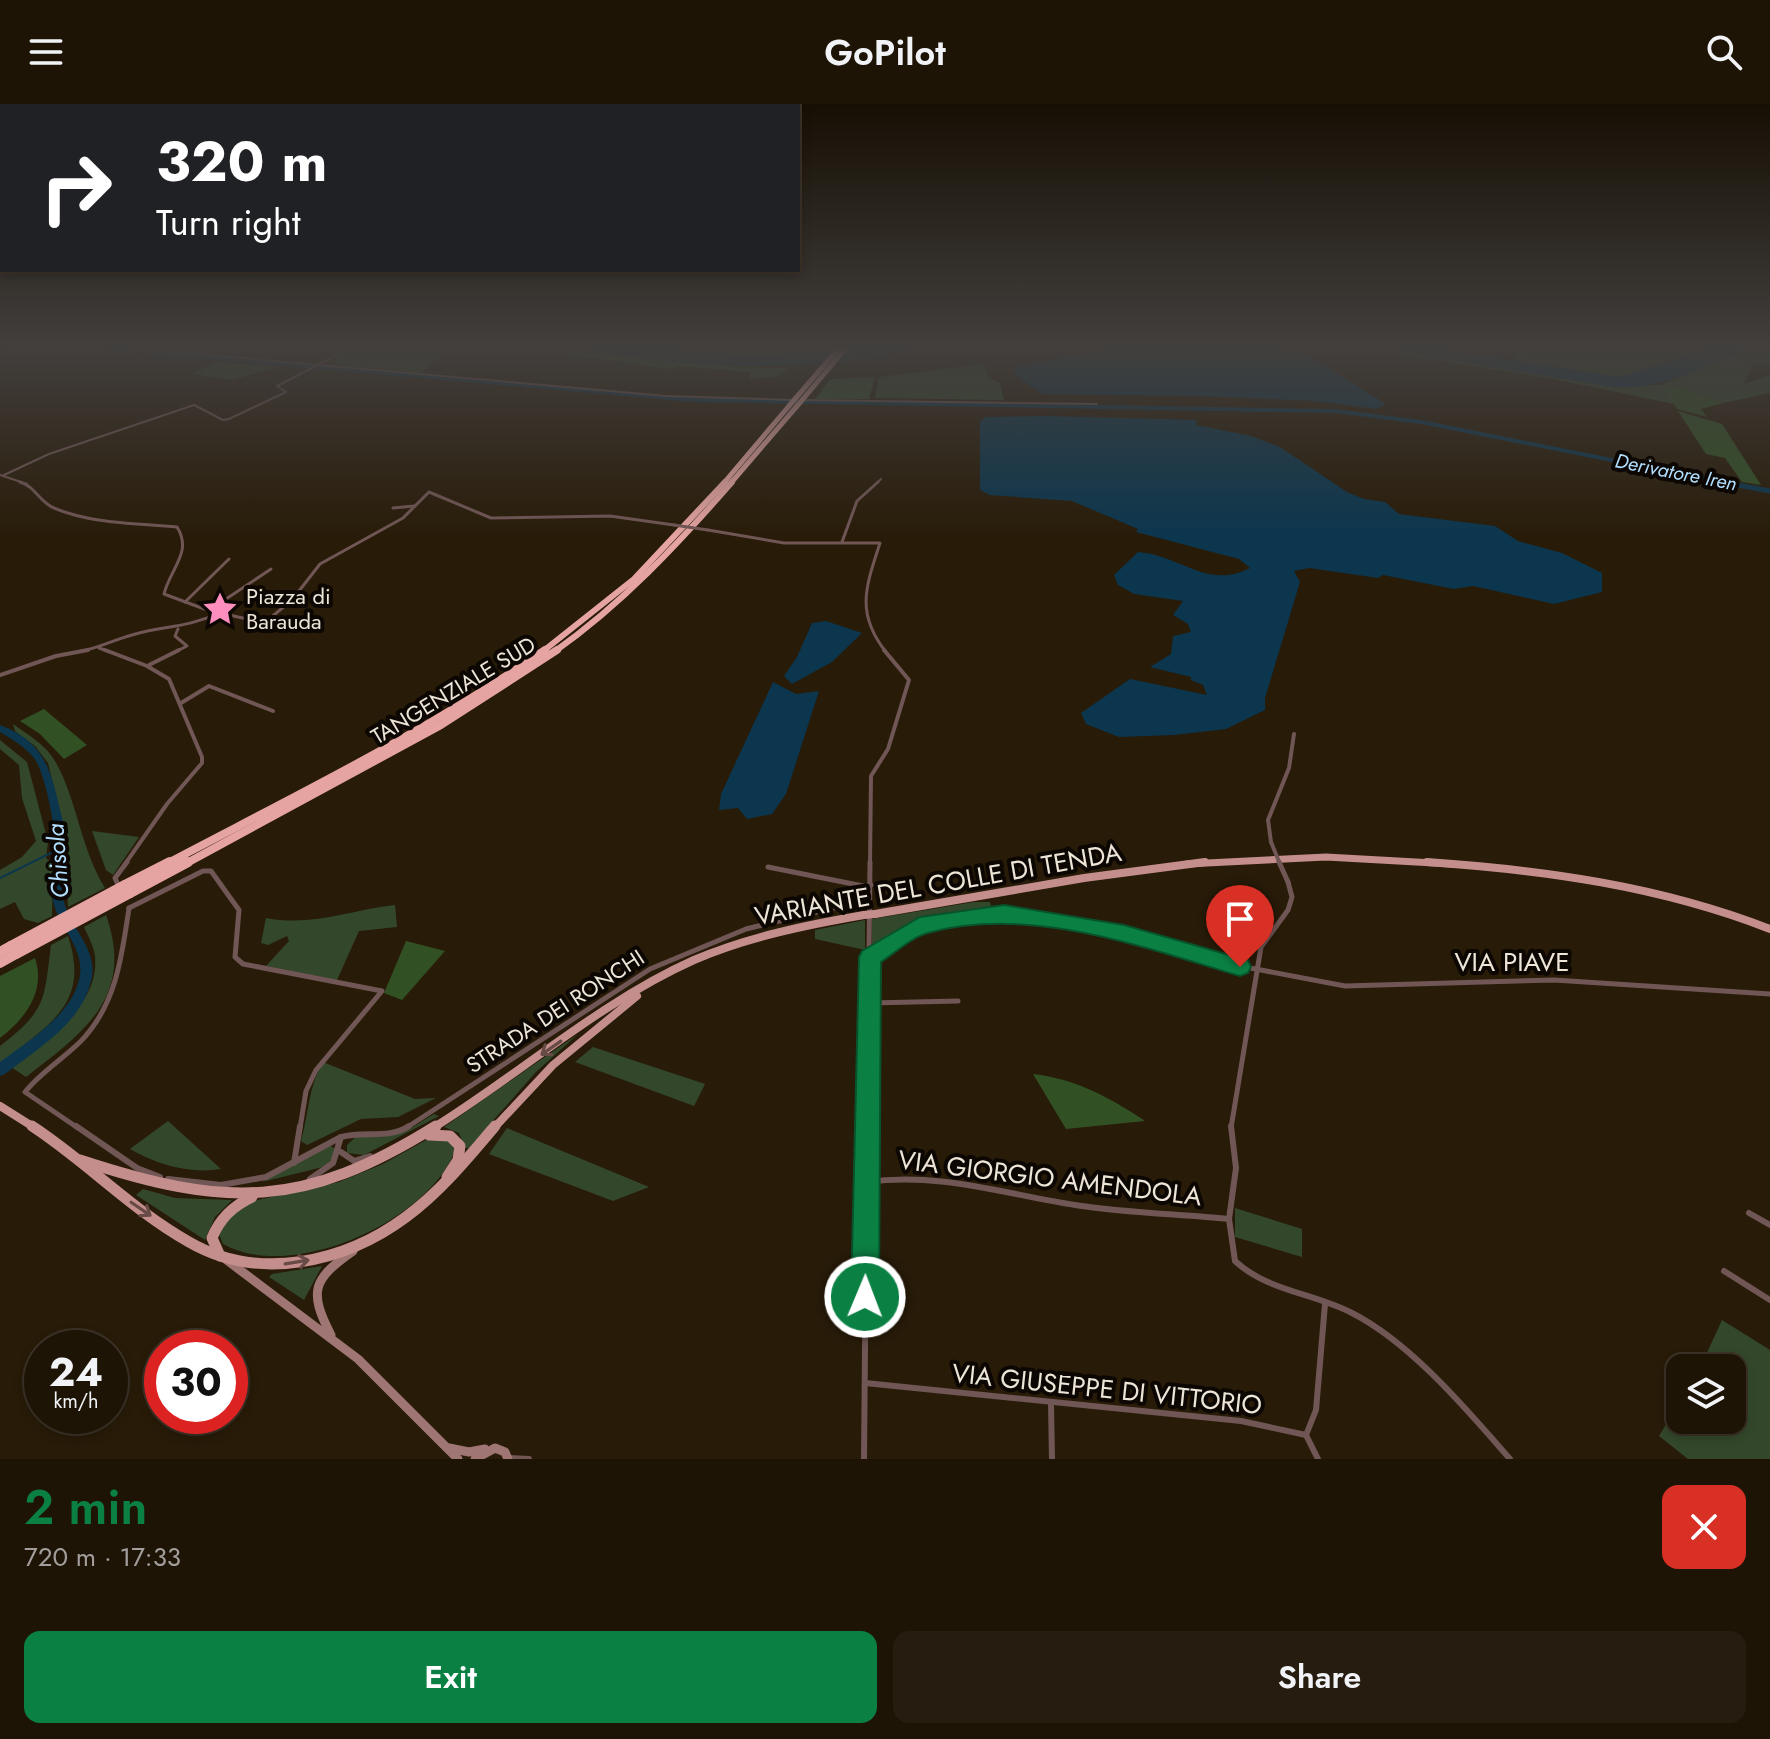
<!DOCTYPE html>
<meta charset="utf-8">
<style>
body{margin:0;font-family:Jost,sans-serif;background:#261d10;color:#f1f3f6;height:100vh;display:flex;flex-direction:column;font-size:30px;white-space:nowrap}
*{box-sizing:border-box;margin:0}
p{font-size:26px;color:#a19e9b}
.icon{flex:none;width:44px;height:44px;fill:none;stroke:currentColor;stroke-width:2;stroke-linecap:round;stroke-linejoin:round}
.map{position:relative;height:1355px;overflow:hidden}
.sheet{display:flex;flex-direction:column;background:#1e1406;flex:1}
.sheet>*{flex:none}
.guide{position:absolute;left:0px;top:0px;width:800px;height:168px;box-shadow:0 4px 12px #0003,0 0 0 2px #3c3328;background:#202124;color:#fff;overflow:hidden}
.buttons{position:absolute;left:1666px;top:1250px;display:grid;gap:16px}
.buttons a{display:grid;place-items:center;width:80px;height:80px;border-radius:16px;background:#1e1406;box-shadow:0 4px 12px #0003,0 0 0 2px #3c3328;font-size:40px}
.speed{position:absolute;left:24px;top:1226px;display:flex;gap:16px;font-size:40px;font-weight:700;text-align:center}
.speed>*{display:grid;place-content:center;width:104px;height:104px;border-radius:50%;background:#1e1406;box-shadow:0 4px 12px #0003,0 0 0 2px #3c3328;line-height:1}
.speed small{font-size:20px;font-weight:400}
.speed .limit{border:12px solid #d22;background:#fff;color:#111}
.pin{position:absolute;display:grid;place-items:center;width:68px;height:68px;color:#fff;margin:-82px -34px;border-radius:50% 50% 50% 0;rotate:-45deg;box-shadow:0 0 8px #0007}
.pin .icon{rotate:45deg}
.me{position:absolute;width:88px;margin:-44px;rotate:1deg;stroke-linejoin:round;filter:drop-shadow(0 0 6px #0008)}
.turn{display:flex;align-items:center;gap:28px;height:168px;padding:0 24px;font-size:36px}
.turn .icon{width:104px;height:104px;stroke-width:2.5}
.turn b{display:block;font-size:56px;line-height:68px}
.round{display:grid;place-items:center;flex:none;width:84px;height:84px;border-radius:16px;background:#261d10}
.head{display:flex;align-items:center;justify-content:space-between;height:136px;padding:0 24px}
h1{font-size:48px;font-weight:600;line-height:60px;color:#0b8043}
.button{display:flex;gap:16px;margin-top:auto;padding:16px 24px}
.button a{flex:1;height:92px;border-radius:16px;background:#0b8043;color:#fff;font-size:32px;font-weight:600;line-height:92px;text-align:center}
.button a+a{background:#261d10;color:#f1f3f6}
header{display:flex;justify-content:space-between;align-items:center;height:104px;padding:0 24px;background:#1e1406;font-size:36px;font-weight:600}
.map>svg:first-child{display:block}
</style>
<header><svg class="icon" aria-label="menu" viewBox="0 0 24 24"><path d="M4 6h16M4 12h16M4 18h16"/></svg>GoPilot<svg class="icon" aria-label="search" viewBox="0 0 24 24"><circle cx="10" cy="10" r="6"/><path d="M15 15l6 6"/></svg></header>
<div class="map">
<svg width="1770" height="1355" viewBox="0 0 1770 1355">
<rect width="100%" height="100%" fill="#281b08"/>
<g fill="#33482b">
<polygon points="354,244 447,244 422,269 344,262 333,257"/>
<polygon points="668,244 832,244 828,248 752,253"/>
<polygon points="1357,244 1382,244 1606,282 1661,281 1747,244 1770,244 1770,262 1753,258 1744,280 1770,271 1770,289 1723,299 1678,283 1662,281 1674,300 1559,276"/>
<polygon points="1517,244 1574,244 1636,252 1708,244 1620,273 1516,257"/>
<polygon points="216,258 278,263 232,276 191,270"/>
<polygon points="984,260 989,274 1000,279 1004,296 875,294 879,273"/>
<path d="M13,620C28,631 45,640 55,657C77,695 80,743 105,784L68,803L63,721L48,659L35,642L15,627Z"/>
<polygon points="0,636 27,658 48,738 46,754 53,760 52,812 38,819 24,815 15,798 0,805 0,766 22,753 36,737 22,694 19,661 0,645"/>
<polygon points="92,727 139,733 113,771 106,766"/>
<polygon points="974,798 990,798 991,802 979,809 911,821 876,846 872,843 872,815"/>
<path d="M395,801L397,823L359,827L337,876L266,862L289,837L287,832L268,841L261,839L266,814C312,823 350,806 395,801Z"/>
<path d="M106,811C135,893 84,928 26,973L11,963C45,934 100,903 95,852C94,843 88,832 84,823Z"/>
<polygon points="865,816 865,846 815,835 815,826"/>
<path d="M68,832C91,902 48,919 0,961V942C47,906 44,896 51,841Z"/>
<polygon points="578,930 536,968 469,1044 465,1044 459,1029 444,1023"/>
<polygon points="593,943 705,980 694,1002 575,958"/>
<path d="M323,958L415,995L436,994L398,1013L361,1015L307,1041L301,1037C309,1009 308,984 323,958Z"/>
<path d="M434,1010L439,1012L364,1051L347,1049V1041L358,1031C400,1034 398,1032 434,1010Z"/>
<path d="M168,1017L221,1065C189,1070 158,1061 130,1045Z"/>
<polygon points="507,1024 649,1083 613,1097 489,1050"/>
<path d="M428,1035L451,1037L455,1047C428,1117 292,1179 223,1140L219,1130L223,1120L248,1098L339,1078L383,1060Z"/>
<polygon points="329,1041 337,1046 327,1062 262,1078"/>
<polygon points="143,1085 175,1094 232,1096 215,1113 205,1136 136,1091"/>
<polygon points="1235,1104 1302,1125 1302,1153 1235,1133"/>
<polygon points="322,1162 304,1196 269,1173 272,1170"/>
<polygon points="1722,1216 1770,1246 1770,1355 1688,1355 1659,1332 1680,1297 1680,1316 1732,1316 1732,1264 1700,1264"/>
</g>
<g fill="#315125">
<path d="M534,244C619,244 703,265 788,264L777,273L749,275L750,269L747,268L678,262L670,265L532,245Z"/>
<polygon points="875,273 869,295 815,295 830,275"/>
<polygon points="1661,281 1678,283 1723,299 1701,305 1707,313 1677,305"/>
<polygon points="1678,307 1722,320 1761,381 1742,378 1725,354 1706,350"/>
<polygon points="44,605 87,641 64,655 40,630 20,617"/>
<polygon points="406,837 445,847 402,896 384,889"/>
<path d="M35,854C46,887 26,914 0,934V872Z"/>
<path d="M1033,970C1076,975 1109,993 1145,1017L1066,1025Z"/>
</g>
<g fill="#0b364e">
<path d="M577,244H668L752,253L851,244H924C806,270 696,266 577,244Z"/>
<polygon points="1113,244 1272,244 1304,249 1386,300 1376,305 1316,297 1201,292 1043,290 1016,272 1014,267 1018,262"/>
<path d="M1382,244H1436L1620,273L1708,244H1747C1700,264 1658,289 1606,282Z"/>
<path d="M1046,312L1197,316L1196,321L1251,332L1280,343L1347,388L1364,395L1385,398L1399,410L1495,422L1518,437L1562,449L1602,469V488L1554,500L1473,482L1454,485L1383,471L1378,474L1309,464L1294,467L1300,478L1265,594V606L1226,625L1174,631L1119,633L1086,620L1081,609L1130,575L1207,591L1203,581L1191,576V573L1150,563L1171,550L1173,532L1191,528L1188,520L1173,511L1183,497L1134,490L1118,481L1114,471L1138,448C1183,452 1207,486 1250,464L1239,455L1136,428L1138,425L1072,397L990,391L980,386V318L986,313Z"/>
<polygon points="826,517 862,529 832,558 792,580 784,572 797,553 812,519"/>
<polygon points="773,578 796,590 819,587 786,690 772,710 747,715 738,704 719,706 721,690"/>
</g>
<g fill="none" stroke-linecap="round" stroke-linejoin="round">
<polyline stroke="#0b364e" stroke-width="2" points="0,774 61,744"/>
<g stroke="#0b364e" stroke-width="4">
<polyline points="100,244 694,296 1335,307 1421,318 1732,380"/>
<polyline points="0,245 14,244"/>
</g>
<polyline stroke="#0b364e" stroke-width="5" points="1722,378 1770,387"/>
<path fill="#0b364e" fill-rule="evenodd" d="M0,621C43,637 51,665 60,706C64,720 67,735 66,749C66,763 60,778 63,792C67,823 100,844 91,877C81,920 37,945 5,970L0,972V958C27,938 71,911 79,876C87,845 59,825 53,797C49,781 55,765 56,749C56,728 46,670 34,654C25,643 12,635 0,628Z"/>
<g stroke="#705655" stroke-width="2">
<polyline points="129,244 666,292 793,296"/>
<polyline points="802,296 1097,300"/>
<polyline points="0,371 27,380"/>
<polyline points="4,371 49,350 194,301 223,316 229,315 286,288 277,282 351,244"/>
<polyline points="876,380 881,375"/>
</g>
<g stroke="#705655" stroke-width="3">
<path d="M20,378C35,382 40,399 54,404C92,420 136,419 177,423C193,448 170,465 164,490L207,506L247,515H269L292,496L320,460L403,414L429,388L491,414L610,412L674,421"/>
<polyline points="393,404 414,402"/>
<path d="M708,426L784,439H880C866,482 855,509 886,548"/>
<polyline points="842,438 857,397 878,378"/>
<polyline points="185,498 229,455"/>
<polyline points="211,505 271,465"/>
<polyline points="99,544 110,548"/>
<path d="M77,548C97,545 113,536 132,531C165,521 184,525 219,509"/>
<polyline points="175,548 187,542 175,532 178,525"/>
</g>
<g stroke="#705655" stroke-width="4">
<polyline points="105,546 147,562 169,575 202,653 202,659 167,700 125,760"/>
<polyline points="149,561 179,546"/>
<polyline points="0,571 56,552 88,546"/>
<polyline points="181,599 209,582 273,607"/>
<polyline points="1271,738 1268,716 1289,664 1294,630"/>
<polyline points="870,760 871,672 888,645 909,576 884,546"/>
</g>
<g stroke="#705655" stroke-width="5">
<polyline points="768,763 863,782"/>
<polyline points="119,783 115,774 127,758"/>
<polyline points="129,804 203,767 211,767 239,806 235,853 243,860 382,887 316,966 306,987 300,1024"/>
<polyline points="870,853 920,821 1004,809 1124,830 1208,856 1345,882 1554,876 1770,890"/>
<polyline points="870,899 958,897"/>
<path d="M78,1024L25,988C41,968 63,955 81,937C116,901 122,852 129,804"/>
<polyline points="406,1024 650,865 746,825 842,802 871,781"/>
<polyline points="867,1024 870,758"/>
<polyline points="1231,1024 1261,843 1288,806 1292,793 1288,778"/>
</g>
<g stroke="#705655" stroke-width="6">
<polyline points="76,1022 137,1064 160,1073"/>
<path d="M1231,1022L1236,1064L1229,1115L1235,1157C1267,1187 1314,1189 1352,1209C1411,1239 1467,1306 1510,1355"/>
<path d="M341,1033C364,1026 388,1036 409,1022"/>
<polyline points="341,1048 354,1057 370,1052"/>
<polyline points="294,1059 300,1022"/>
<polyline points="168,1075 221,1081 266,1073 341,1033 333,1059 310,1075"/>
<path d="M867,1078C939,1068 1004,1090 1075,1101C1126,1109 1178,1110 1229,1115"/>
<polyline points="1749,1109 1770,1121"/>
<polyline points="1724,1167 1770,1196"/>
<polyline points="865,1279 1241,1317 1306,1331 1316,1306 1325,1200"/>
<polyline points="1051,1300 1052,1355"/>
<polyline points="1306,1331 1318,1355"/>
<polyline points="510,1354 529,1355"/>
<polyline points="864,1355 867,1022"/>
</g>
<g stroke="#9f7674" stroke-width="9">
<polyline points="224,1154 358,1255 458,1355"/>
<path d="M331,1231C308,1187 313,1175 353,1147"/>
<polyline points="449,1344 469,1348 485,1345"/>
<polyline points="475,1355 495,1344 505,1348 508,1355"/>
</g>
<polyline stroke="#c48e8c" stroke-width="7" points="1187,760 1326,753 1452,760"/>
<g stroke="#c48e8c" stroke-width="8">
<path d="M1427,758C1544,766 1660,782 1770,825"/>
<polyline points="875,810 1084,774 1205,758"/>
<polyline points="0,1002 35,1024"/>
<path d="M433,1024C520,970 600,898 694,856C748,833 806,821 864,811"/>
<polyline points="494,1024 553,961 637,892"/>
</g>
<g stroke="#c48e8c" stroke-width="11">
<path d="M32,1022C87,1058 132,1106 189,1138C258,1178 344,1159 406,1113C440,1088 468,1054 495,1022"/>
<polyline points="429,1031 450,1032 460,1042 458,1056 447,1073"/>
<path d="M80,1056C226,1104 303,1105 436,1022"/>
<path d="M220,1152L212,1134C220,1114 233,1102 252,1093"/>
</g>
<g stroke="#e5a4a1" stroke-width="5">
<polyline points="795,295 839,244"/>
<polyline points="803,295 846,244"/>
<polyline points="723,380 789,302"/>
<polyline points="730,380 797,302"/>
</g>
<g stroke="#e5a4a1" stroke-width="6">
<polyline points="542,548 634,475 725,378"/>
<path d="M554,548C623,499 677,441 732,378"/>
</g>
<g stroke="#e5a4a1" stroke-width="8">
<path d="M166,760C295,692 425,629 545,546"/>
<polyline points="185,760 441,621 557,546"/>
</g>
<g stroke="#e5a4a1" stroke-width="10">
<polyline points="125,781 170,758"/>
<polyline points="130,789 188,758"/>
<polyline points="0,848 11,842"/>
<polyline points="0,859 16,850"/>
</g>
<polyline stroke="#705655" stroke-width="3" points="674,421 708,426"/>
<polyline stroke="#705655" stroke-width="4" points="1271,738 1280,760"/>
<polyline stroke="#705655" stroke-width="5" points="1279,758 1288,778"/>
<polyline stroke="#c48e8c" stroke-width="8" points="864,811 875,810"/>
<g stroke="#e5a4a1" stroke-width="5">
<polyline points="789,302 795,295"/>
<polyline points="797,302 803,295"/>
</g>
<g stroke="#e5a4a1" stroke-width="10">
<polyline points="11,842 125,781"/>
<polyline points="16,850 130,789"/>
</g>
</g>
<defs><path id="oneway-shaft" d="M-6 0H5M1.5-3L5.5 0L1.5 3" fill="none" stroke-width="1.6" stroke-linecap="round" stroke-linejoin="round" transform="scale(2)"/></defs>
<g stroke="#684a47">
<use href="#oneway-shaft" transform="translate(551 944) rotate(145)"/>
<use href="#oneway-shaft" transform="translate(141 1105) rotate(34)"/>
<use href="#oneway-shaft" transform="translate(297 1158) rotate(-9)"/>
</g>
<linearGradient id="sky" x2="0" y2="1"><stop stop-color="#160f04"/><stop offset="0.56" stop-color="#423f3d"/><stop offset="1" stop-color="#423f3d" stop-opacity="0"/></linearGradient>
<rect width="1770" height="434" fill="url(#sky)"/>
<path fill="#0b8043" stroke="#07532c" stroke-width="2" d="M1004,801L1124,821L1240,854L1248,856L1251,863L1248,869L1240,872C1142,843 1030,801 928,829C912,833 895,849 881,858L879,1193L875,1203L865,1207L856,1203L851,1193L859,853L862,847L920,813Z"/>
<defs>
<g id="sight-bare" transform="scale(2.76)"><path d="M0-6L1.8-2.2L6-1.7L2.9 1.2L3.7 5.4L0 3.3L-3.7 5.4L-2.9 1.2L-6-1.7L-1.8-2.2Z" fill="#fe8ebd" stroke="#0c0702" stroke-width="2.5" paint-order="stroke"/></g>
</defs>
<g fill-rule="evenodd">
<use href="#sight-bare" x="220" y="505"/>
</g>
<g text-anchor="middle" stroke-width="8" stroke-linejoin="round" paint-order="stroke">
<g font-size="20" font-style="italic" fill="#b2dfff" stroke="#0c0702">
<text transform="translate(1676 368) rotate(11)" y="7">Derivatore Iren</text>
</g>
<g font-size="22" fill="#eee5d9" stroke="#0c0702" text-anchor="start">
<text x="246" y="500">Piazza di<tspan x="246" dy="25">Barauda</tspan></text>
</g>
<g font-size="22" fill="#eee5d9" stroke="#0c0702">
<text transform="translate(453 586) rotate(-31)" y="8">TANGENZIALE SUD</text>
<text transform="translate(555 907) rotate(-33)" y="8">STRADA DEI RONCHI</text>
</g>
<g font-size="24" font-style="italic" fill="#b2dfff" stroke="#0c0702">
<text transform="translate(58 757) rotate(-94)" y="8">Chisola</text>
</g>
<g font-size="26" fill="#eee5d9" stroke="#0c0702">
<text transform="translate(938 780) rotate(-10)" y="9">VARIANTE DEL COLLE DI TENDA</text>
<text x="1512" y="867">VIA PIAVE</text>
<text transform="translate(1050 1074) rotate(7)" y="9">VIA GIORGIO AMENDOLA</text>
<text transform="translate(1107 1285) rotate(6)" y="9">VIA GIUSEPPE DI VITTORIO</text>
</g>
</g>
</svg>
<div class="buttons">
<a><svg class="icon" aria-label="layers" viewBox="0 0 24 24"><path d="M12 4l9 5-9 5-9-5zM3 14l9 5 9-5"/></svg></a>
</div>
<div class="speed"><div>24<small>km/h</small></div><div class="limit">30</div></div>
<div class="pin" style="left:1240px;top:863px;background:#d93025"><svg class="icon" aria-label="arrive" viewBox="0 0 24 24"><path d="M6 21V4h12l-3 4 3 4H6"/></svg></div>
<svg class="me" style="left:865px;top:1193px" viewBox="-20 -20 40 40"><circle r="17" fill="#0b8043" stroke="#fff" stroke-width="3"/><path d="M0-11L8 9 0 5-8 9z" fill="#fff"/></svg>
<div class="guide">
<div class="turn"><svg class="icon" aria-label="right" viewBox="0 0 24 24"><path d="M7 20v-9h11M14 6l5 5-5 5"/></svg><div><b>320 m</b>Turn right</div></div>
</div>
</div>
<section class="sheet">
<div class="head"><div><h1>2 min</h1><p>720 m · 17:33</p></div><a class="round" style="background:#d93025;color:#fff"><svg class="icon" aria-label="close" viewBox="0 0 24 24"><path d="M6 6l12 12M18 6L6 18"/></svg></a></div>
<div class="button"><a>Exit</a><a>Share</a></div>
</section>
